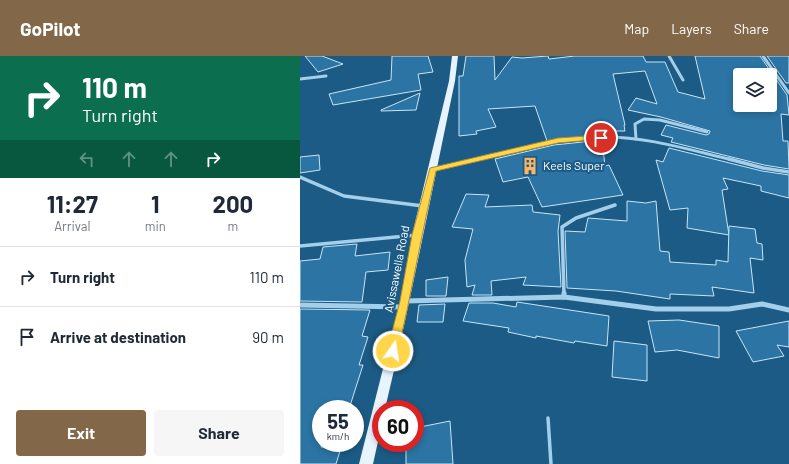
<!DOCTYPE html>
<style>
body{margin:0;font-family:Barlow,sans-serif;background:#f6f6f7;color:#1f2937;height:100vh;display:flex;flex-direction:column;font-size:15px;white-space:nowrap}
*{box-sizing:border-box;margin:0}
p{font-size:13px;color:#747a83}
.icon{flex:none;width:22px;height:22px;fill:none;stroke:currentColor;stroke-width:2;stroke-linecap:round;stroke-linejoin:round}
.map{position:relative;flex:1;overflow:hidden}
.details{display:flex;flex-direction:column;background:#fff;width:300px}
.details>*{flex:none}
.banner{background:#0b6e4f;color:#fff;overflow:hidden}
.tools{position:absolute;left:433px;top:12px;display:grid;gap:8px}
.tools a{display:grid;place-items:center;width:44px;height:44px;border-radius:4px;background:#fff;box-shadow:0 2px 6px #0003;font-size:20px}
.speed{position:absolute;left:12px;top:344px;display:flex;gap:8px;font-size:20px;font-weight:700;text-align:center}
.speed>*{display:grid;place-content:center;width:52px;height:52px;border-radius:50%;background:#fff;box-shadow:0 2px 6px #0003;line-height:1}
.speed small{font-size:10px;font-weight:400}
.speed .limit{border:6px solid #d22;background:#fff;color:#111}
.pin{position:absolute;display:grid;place-items:center;width:34px;height:34px;color:#fff;margin:-17px;border:2px solid #fff;border-radius:50%;box-shadow:0 1px 4px #0007}
.me{position:absolute;width:44px;margin:-22px;rotate:13deg;stroke-linejoin:round;filter:drop-shadow(0 0 3px #0008)}
.turn{display:flex;align-items:center;gap:14px;height:84px;padding:0 16px;font-size:18px}
.turn .icon{width:52px;height:52px;stroke-width:2.5}
.turn b{display:block;font-size:28px;line-height:34px}
.lanes{display:flex;align-items:center;height:38px;padding:0 16px;background:#0003;justify-content:center;gap:20px;direction:ltr}
.lanes .off{opacity:.35}
.eta{display:flex;justify-content:space-evenly;align-items:center;height:68px;text-align:center}
.eta b{font-size:24px;font-weight:700;line-height:28px}
.button{display:flex;gap:8px;margin-top:auto;padding:8px 16px}
.button a{flex:1;height:46px;border-radius:4px;background:#826849;color:#fff;font-size:16px;font-weight:700;line-height:46px;text-align:center}
.button a+a{background:#f6f6f7;color:#1f2937}
ul{padding:0;list-style:none}
li{display:flex;align-items:center;gap:12px;height:60px;padding:0 16px;border-top:1px solid #e0e1e3}
li div{flex:1}
li b{display:block;font-size:15px}
li em{font-style:normal}
header{display:flex;align-items:center;gap:24px;box-sizing:border-box;height:56px;padding:0 20px;background:#826849;color:#fff}
header strong{font-size:19px}
nav{display:flex;gap:22px;margin-inline-start:auto;font-size:14px}
main{display:flex;flex:1;min-height:0}
.map>svg:first-child{display:block}
</style>
<header>
<strong>GoPilot</strong>
<nav><a>Map</a><a>Layers</a><a>Share</a></nav>
</header>
<main>
<section class="details">
<div class="banner">
<div class="turn"><svg class="icon" aria-label="right" viewBox="0 0 24 24"><path d="M7 20v-9h11M14 6l5 5-5 5"/></svg><div><b>110 m</b>Turn right</div></div>
<div class="lanes"><svg class="icon off" aria-label="left" viewBox="0 0 24 24"><path d="M17 20v-9H6M10 6l-5 5 5 5"/></svg><svg class="icon off" aria-label="ahead" viewBox="0 0 24 24"><path d="M12 20V5M6 11l6-6 6 6"/></svg><svg class="icon off" aria-label="ahead" viewBox="0 0 24 24"><path d="M12 20V5M6 11l6-6 6 6"/></svg><svg class="icon" aria-label="right" viewBox="0 0 24 24"><path d="M7 20v-9h11M14 6l5 5-5 5"/></svg></div>
</div>
<div class="eta">
<div><b>11:27</b><p>Arrival</p></div>
<div><b>1</b><p>min</p></div>
<div><b>200</b><p>m</p></div>
</div>
<ul>
<li><svg class="icon" aria-label="right" viewBox="0 0 24 24"><path d="M7 20v-9h11M14 6l5 5-5 5"/></svg><div><b>Turn right</b></div><em>110 m</em></li>
<li><svg class="icon" aria-label="arrive" viewBox="0 0 24 24"><path d="M6 21V4h12l-3 4 3 4H6"/></svg><div><b>Arrive at destination</b></div><em>90 m</em></li>
</ul>
<div class="button"><a>Exit</a><a>Share</a></div>
</section>
<div class="map">
<svg width="489" height="408" viewBox="0 0 489 408">
<rect width="100%" height="100%" fill="#1c5b85"/>
<g fill="#2b74a3" stroke="#c7e5f8" fill-rule="evenodd">
<polygon points="5,0 22,0 43,8 18,16"/>
<polygon points="92,0 128,0 133,16 118,18 121,34 33,49 29,38 91,24"/>
<path d="M166,0H194L195,24L212,1L222,2L248,0L249,3L275,0H343L346,6H365L378,36L405,43L395,0H460L487,39L489,59L481,58L483,85H488L489,113L464,109L371,86L373,82L361,79L366,69L406,79L409,78L410,75L361,61L328,54L336,42L357,48L345,15L313,18L325,69H324L325,75H301V78L247,85L235,50L188,53L196,71L176,75L177,78L159,80V20H163ZM440,19H470V49H440Z"/>
<polygon points="467,0 489,0 489,27 486,27"/>
<polygon points="120,37 116,54 81,55 81,54"/>
<polygon points="302,84 305,110 309,109 323,139 242,151 228,121 203,126 195,103 254,89"/>
<polygon points="369,92 462,115 489,119 489,142 461,135 461,130 423,122 428,133 422,134 429,179 387,172 388,152 370,154 356,104 363,106"/>
<polygon points="19,99 20,114 0,117 0,101"/>
<polygon points="166,138 189,139 185,151 232,149 233,156 260,159 258,175 261,231 223,229 226,221 191,225 192,239 172,239 175,229 167,231 165,204 173,173 152,171"/>
<polygon points="327,145 346,147 356,145 360,195 369,196 370,206 416,209 416,204 428,206 429,170 455,173 457,187 462,188 463,204 450,202 454,237 412,231 414,240 370,238 370,243 316,235 267,232 265,175 285,176 288,162 327,165"/>
<polygon points="57,188 55,200 90,196 88,214 66,216 62,246 0,245 0,205 20,203 23,191"/>
<polygon points="148,221 146,240 126,240 126,224"/>
<polygon points="217,246 309,260 307,290 275,285 274,287 236,280 236,282 208,276 209,272 163,265 169,247 193,247 216,251"/>
<polygon points="145,248 143,266 117,266 119,249"/>
<polygon points="0,253 70,254 62,280 68,281 59,309 63,309 49,353 21,353 21,391 41,392 36,408 0,408"/>
<polygon points="379,264 419,270 419,302 377,294 355,296 348,265"/>
<polygon points="489,265 489,291 477,289 484,300 453,306 436,275"/>
<polygon points="314,285 347,289 347,325 312,321"/>
<polygon points="150,365 153,408 106,408 106,387 115,387 115,372"/>
</g>
<g fill="none" stroke-linecap="round" stroke-linejoin="round">
<polyline stroke="#a3cfeb" stroke-width="3.5" points="248,362 251,408"/>
<g stroke="#a3cfeb" stroke-width="3">
<polyline points="369,0 383,24"/>
<polyline points="463,0 489,37"/>
<polyline points="0,23 26,20"/>
<polyline points="336,83 335,68 344,63 360,64 407,76"/>
<path d="M175,104C216,95 258,82 301,81C345,80 390,94 433,104"/>
</g>
<g stroke="#a3cfeb" stroke-width="3.5">
<polyline points="429,103 463,112 489,116"/>
<polyline points="133,114 179,103"/>
<polyline points="0,121 44,140 123,150"/>
<polyline points="0,190 117,179"/>
<polyline points="264,238 262,171 276,162 315,149"/>
</g>
<g stroke="#a3cfeb" stroke-width="5">
<polyline points="264,237 264,241"/>
<polyline points="106,245 264,241 356,253 429,253 462,248 489,254"/>
<polyline points="0,249 103,251"/>
</g>
<path fill="#e7f4fe" fill-rule="evenodd" d="M152,0H158L155,25C132,134 111,244 85,353H81V372L73,408H59L100,245L112,179L149,25Z"/>
</g>
<path fill="#ffd54a" stroke="#a68a30" d="M301,79L305,82L304,83L258,87L136,115C122,175 112,235 98,295L96,298L93,300L89,298L87,295L100,245L112,179L130,112L258,82Z"/>
<defs>
<g id="building-bare" transform="scale(1.38)"><path d="M-4-6H4V6H1V3H-1V6H-4ZM-2.5-4.3h1.7v1.8h-1.7ZM.8-4.3h1.7v1.8H.8ZM-2.5-1h1.7V.8h-1.7ZM.8-1h1.7V.8H.8Z" fill="#fcb560" stroke="#1c5b85" stroke-width="2.5" paint-order="stroke"/></g>
</defs>
<g fill-rule="evenodd">
<use href="#building-bare" x="230" y="110"/>
</g>
<g text-anchor="middle" stroke-width="4" stroke-linejoin="round" paint-order="stroke">
<g font-size="12" fill="#fff" stroke="#1c5b85" text-anchor="start">
<text x="243" y="114">Keels Super</text>
</g>
<g font-size="12" fill="#fff" stroke="#1c5b85">
<text transform="translate(97 213) rotate(-79)" y="4">Avissawella Road</text>
</g>
</g>
</svg>
<div class="tools">
<a><svg class="icon" aria-label="layers" viewBox="0 0 24 24"><path d="M12 4l9 5-9 5-9-5zM3 14l9 5 9-5"/></svg></a>
</div>
<div class="speed"><div>55<small>km/h</small></div><div class="limit">60</div></div>
<div class="pin" style="left:301px;top:82px;background:#d93025"><svg class="icon" aria-label="arrive" viewBox="0 0 24 24"><path d="M6 21V4h12l-3 4 3 4H6"/></svg></div>
<svg class="me" style="left:93px;top:295px" viewBox="-20 -20 40 40"><circle r="17" fill="#ffd54a" stroke="#fff" stroke-width="3"/><path d="M0-11L8 9 0 5-8 9z" fill="#fff"/></svg>
</div>
</main>
